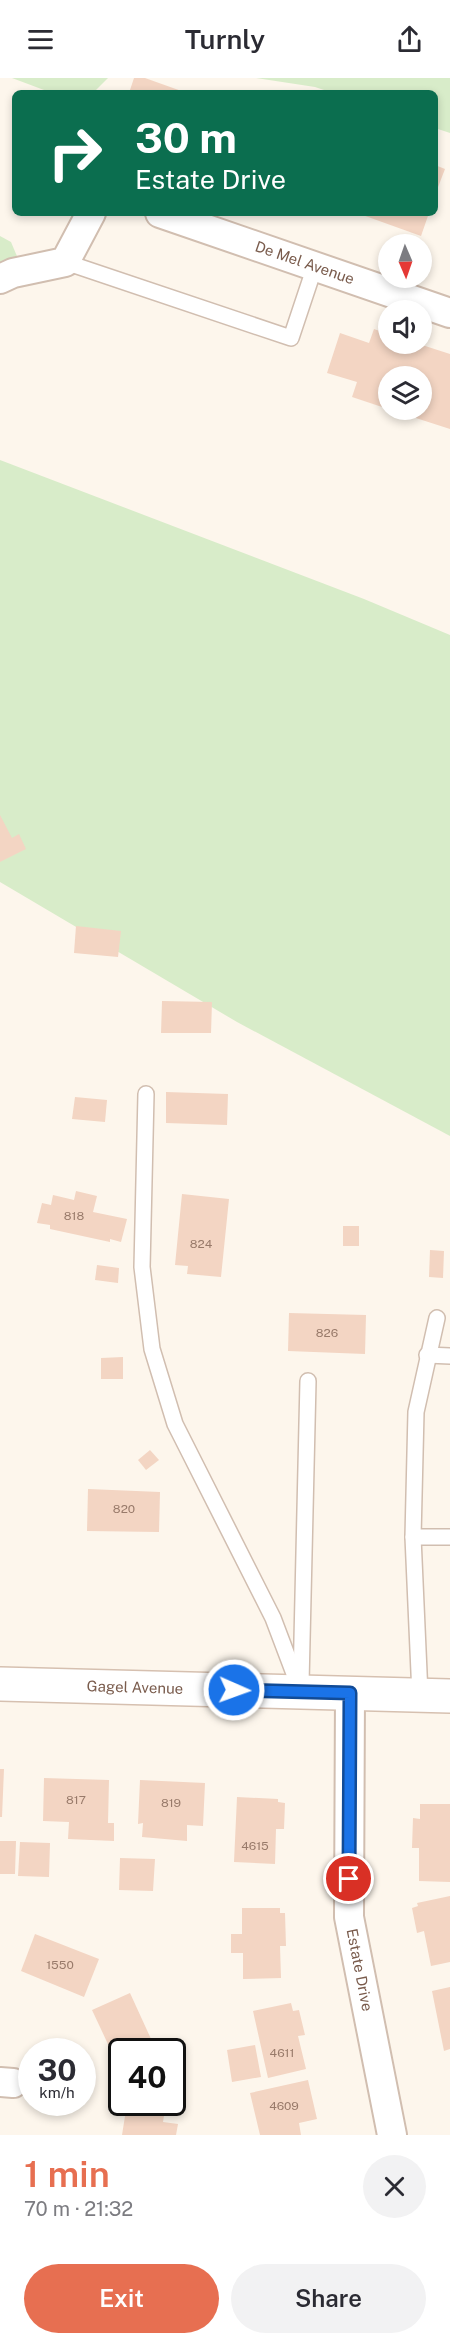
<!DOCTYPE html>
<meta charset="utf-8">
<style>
body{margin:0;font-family:"Public Sans",sans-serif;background:#f2f2f3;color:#2b2b33;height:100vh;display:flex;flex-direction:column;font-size:22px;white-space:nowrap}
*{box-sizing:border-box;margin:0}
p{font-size:20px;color:#7c7c81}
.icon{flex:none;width:33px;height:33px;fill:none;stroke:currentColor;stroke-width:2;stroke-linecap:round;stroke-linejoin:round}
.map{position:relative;height:2057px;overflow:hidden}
.drawer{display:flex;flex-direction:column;background:#fff;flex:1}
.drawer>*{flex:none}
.banner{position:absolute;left:12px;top:12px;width:426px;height:126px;border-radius:9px;box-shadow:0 3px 9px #0003;background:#0b6e4f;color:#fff;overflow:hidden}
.needle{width:39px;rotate:178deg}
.controls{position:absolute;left:378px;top:156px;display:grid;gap:12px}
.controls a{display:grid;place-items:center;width:54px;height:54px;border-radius:50%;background:#fff;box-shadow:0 3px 9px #0003;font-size:30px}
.speed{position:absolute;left:18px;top:1960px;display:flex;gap:12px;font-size:30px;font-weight:700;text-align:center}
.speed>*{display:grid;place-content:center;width:78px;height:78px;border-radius:50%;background:#fff;box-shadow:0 3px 9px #0003;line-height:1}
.speed small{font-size:15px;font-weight:400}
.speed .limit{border:3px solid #111;border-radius:9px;background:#fff;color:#111}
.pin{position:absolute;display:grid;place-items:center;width:51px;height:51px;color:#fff;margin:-26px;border:3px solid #fff;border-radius:50%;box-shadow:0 2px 6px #0007}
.me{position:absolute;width:66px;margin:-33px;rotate:92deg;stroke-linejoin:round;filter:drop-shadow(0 0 4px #0008)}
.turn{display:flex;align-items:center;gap:21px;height:126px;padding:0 24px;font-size:27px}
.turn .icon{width:78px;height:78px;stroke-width:2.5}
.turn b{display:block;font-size:42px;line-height:51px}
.round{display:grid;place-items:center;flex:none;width:63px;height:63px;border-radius:32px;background:#f2f2f3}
.head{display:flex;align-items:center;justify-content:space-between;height:102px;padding:0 24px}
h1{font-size:36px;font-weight:600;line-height:45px;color:#e76f51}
.action{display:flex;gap:12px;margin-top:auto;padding:12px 24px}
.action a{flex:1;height:69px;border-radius:36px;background:#e76f51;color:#fff;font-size:24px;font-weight:600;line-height:69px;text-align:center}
.action a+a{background:#f2f2f3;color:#2b2b33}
header{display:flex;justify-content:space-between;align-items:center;height:78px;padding:0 24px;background:#fff;font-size:27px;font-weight:600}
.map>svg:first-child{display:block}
</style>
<header><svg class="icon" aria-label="menu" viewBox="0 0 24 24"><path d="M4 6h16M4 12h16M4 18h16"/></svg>Turnly<svg class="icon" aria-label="share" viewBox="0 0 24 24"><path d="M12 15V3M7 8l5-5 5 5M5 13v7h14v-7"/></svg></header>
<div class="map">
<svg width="450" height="2057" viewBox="0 0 450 2057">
<rect width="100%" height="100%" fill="#fdf6ec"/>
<g fill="#d8ecc9">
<polygon points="12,0 108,0 93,15 52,15"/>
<polygon points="256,0 450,0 450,55 435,50 435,15 333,15 315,9"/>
<polygon points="0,158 11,164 19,183 0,191"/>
<polygon points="0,382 364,521 450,557 450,1058 237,944 0,804"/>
</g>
<g fill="#f3d5c3">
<polygon points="134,0 145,0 187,15 129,15"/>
<polygon points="435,87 445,91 435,117"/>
<polygon points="357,135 429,135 421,158"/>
<polygon points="374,251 388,256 388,266 419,266 450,276 450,351 391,332 422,332 422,298 388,298 388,331 352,319 357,304 327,295 340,255 369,265"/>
<polygon points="0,737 12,760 19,756 26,771 0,784"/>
<polygon points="76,848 121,853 118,879 74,875"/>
<polygon points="162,923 212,924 211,955 161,955"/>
<polygon points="166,1014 228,1016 227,1047 166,1045"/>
<polygon points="75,1019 107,1022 105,1044 72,1041"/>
<polygon points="76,1113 97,1118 93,1134 127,1141 121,1164 110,1161 110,1164 50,1151 50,1147 37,1145 42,1125 51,1127 53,1117 74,1122"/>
<polygon points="182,1116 229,1121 221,1199 187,1196 188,1188 175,1187"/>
<rect x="343" y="1148" width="16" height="20"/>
<polygon points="430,1172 444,1173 443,1200 429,1199"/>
<polygon points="97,1187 119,1190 118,1205 95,1202"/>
<polygon points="289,1235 366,1237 365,1276 288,1273"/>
<polygon points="123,1279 123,1301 101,1301 101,1280"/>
<polygon points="150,1372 159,1382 146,1392 138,1382"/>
<polygon points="88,1411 160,1414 159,1454 87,1453"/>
<polygon points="0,1691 4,1691 2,1739 0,1739"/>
<polygon points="44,1700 109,1702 108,1745 114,1745 114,1763 68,1761 69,1744 43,1743"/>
<polygon points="140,1702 205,1705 203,1748 187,1747 187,1763 142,1759 143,1745 138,1746"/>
<polygon points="237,1719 278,1721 278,1724 285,1725 284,1751 276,1751 275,1786 234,1784"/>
<polygon points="420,1726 450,1726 450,1804 419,1803 419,1770 412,1770 413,1740 420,1741"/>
<polygon points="0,1763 16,1763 15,1796 0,1796"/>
<polygon points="20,1764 50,1765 49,1799 18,1798"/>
<polygon points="120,1780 155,1781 153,1813 119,1812"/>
<polygon points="450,1818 450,1884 431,1888 424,1853 417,1855 412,1830 418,1828 417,1825"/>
<polygon points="242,1830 280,1830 280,1835 285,1835 286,1868 280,1868 281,1900 243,1901 243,1875 231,1875 231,1856 242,1856"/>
<polygon points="35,1856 99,1881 84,1919 21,1893"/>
<polygon points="450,1909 450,1971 444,1973 432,1913"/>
<polygon points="130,1915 157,1974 122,1974 122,1996 92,1932"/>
<polygon points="291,1925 293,1933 299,1932 305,1957 298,1958 306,1991 268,2000 253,1933"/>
<polygon points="255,1967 261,1999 232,2004 227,1972"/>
<polygon points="308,2002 317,2041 299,2045 301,2057 260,2057 250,2015"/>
<polygon points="133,2025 166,2025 163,2044 178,2046 176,2057 122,2057 126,2032 131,2033"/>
</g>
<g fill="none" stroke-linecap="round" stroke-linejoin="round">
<g stroke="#d1beb0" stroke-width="18">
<g id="lane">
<polyline points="65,184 291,260 315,188"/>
<polyline points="146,1016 142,1189 152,1271 175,1346 273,1540 301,1614"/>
<polyline points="427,1277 450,1278"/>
<polyline points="413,1459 416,1334 437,1240"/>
<polyline points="301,1605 308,1303"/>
<polyline points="420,1617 413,1459 450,1459"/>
</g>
</g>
<g stroke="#d1beb0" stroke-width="32">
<g id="street">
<path id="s1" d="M160,135L450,235"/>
<polyline points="0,201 13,195 65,184 91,135"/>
<path id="s2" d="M350,1615L349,1839L392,2057"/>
<polyline points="0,2004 13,2005"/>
</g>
</g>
<g stroke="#d6c0b0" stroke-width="36">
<g id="secondary">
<path id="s3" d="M0,1606L450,1618"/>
</g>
</g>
<use href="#lane" stroke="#fff" stroke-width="15"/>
<use href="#street" stroke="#fff" stroke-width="28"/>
<use href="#secondary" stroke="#fff" stroke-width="33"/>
</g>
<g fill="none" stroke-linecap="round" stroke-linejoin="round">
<g stroke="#114b97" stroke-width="15">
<polyline id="route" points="234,1612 350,1615 349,1801"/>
</g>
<use href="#route" stroke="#1a73e8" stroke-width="10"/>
</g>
<g text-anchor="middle" stroke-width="6" stroke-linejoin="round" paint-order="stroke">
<g font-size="12" fill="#987a6a">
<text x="74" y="1142">818</text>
<text x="201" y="1170">824</text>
<text x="327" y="1259">826</text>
<text x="124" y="1435">820</text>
<text x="76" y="1726">817</text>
<text x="171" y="1729">819</text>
<text x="255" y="1772">4615</text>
<text x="60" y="1891">1550</text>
<text x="282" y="1979">4611</text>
<text x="284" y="2032">4609</text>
</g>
<g font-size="15" fill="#7a5c4d" stroke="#fffaf3">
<text dy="5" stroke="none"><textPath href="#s1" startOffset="153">De Mel Avenue</textPath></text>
<text dy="5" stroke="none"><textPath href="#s3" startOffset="135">Gagel Avenue</textPath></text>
<text dy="5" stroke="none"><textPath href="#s2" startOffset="278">Estate Drive</textPath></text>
</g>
</g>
</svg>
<div class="controls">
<a><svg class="needle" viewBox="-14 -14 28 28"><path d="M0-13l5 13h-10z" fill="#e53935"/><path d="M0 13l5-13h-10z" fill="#7c7c81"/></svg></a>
<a><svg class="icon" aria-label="sound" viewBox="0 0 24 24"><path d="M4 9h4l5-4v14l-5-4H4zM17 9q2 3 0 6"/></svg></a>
<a><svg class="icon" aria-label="layers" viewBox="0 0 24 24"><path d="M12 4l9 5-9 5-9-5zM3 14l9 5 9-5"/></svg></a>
</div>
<div class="speed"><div>30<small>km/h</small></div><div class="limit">40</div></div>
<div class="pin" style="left:349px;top:1801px;background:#d93025"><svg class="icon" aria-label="arrive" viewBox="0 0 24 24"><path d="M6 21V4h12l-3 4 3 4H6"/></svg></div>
<svg class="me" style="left:234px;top:1612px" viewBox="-20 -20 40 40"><circle r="17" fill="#1a73e8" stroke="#fff" stroke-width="3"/><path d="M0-11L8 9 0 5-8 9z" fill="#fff"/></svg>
<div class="banner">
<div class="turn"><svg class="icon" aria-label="right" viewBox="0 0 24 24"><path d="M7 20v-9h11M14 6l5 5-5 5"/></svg><div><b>30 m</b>Estate Drive</div></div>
</div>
</div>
<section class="drawer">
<div class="head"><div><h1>1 min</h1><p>70 m · 21:32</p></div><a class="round"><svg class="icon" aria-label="close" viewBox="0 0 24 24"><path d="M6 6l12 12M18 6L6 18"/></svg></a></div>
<div class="action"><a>Exit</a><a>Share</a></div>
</section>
